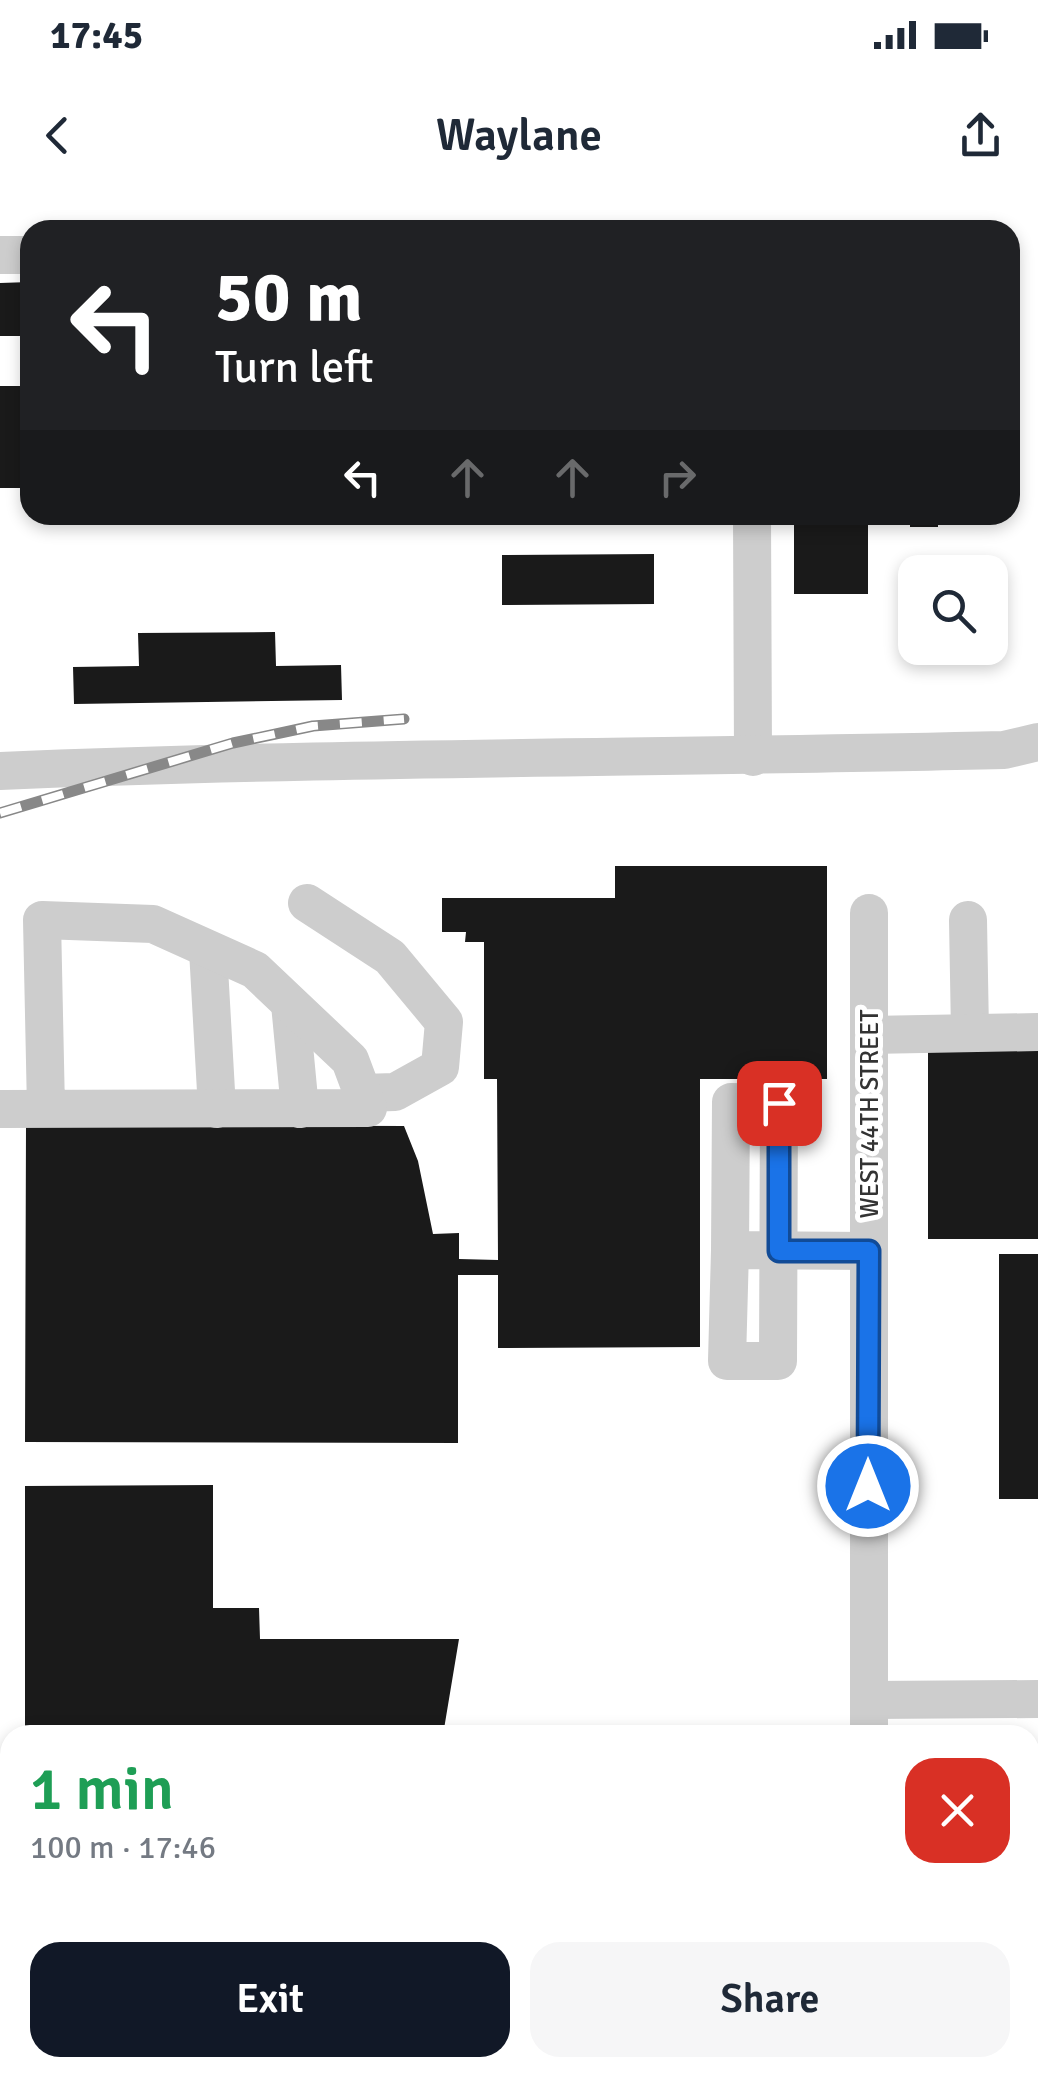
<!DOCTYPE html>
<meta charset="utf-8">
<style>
body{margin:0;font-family:Signika,sans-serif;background:#f6f6f7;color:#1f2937;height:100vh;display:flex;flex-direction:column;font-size:38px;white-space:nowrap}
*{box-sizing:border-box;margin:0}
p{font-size:32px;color:#747a83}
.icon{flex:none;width:55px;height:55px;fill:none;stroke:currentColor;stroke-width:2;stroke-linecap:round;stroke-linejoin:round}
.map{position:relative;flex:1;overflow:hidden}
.drawer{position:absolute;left:0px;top:1525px;width:1040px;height:352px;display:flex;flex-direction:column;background:#fff;border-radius:30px 30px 0 0;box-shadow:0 5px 15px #0003}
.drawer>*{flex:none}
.banner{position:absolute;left:20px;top:20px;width:1000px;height:305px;border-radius:30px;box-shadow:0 5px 15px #0003;background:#202124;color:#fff;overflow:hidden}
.controls{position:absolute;left:898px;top:355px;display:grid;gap:20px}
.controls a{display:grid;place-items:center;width:110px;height:110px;border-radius:20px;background:#fff;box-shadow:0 5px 15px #0003;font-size:50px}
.pin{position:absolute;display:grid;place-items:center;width:85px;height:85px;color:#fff;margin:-42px;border-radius:20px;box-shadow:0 5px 15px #0006}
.me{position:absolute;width:110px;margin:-55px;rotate:0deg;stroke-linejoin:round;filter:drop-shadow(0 0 8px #0008)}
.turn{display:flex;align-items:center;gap:35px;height:210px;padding:0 30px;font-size:45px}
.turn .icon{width:130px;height:130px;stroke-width:2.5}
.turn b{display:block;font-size:70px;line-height:85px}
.lanes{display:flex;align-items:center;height:95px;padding:0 30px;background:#0003;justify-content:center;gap:50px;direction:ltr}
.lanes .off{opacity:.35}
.round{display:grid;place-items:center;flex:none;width:105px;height:105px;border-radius:30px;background:#f6f6f7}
.headline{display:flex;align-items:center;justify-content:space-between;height:170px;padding:0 30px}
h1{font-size:60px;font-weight:600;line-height:75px;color:#1e9e55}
.action{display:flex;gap:20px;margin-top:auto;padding:20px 30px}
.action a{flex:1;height:115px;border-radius:30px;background:#111827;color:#fff;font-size:40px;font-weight:600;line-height:115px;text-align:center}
.action a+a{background:#f6f6f7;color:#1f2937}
.status{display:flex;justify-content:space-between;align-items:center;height:70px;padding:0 50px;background:#fff;direction:ltr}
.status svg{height:28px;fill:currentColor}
header{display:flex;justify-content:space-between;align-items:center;height:130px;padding:0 30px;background:#fff;font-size:45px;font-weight:600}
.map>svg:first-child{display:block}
</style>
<div class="status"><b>17:45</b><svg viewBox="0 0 49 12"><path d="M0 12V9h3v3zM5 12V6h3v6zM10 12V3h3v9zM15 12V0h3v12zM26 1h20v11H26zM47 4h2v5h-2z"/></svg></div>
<header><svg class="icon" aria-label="back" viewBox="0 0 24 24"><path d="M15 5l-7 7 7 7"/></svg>Waylane<svg class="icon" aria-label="share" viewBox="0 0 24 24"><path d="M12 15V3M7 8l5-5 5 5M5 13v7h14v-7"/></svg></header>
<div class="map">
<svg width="1038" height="1876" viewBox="0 0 1038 1876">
<rect width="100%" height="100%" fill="#fff"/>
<g fill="#1a1a1a">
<polygon points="30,82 30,136 0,136 0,83"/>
<rect x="0" y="186" width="30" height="102"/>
<rect x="794" y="315" width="74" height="79"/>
<rect x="910" y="315" width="28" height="12"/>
<polygon points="654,354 654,404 502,405 502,355"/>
<polygon points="275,432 276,466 341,465 342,500 74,504 73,467 139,466 138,433"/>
<polygon points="615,666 827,666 827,879 700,879 700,1147 498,1148 498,1075 458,1075 458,1243 25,1242 26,925 404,926 418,961 433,1034 459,1033 459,1059 498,1060 497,879 484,879 484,742 465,742 466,732 442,732 442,698 615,698"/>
<rect x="928" y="845" width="110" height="194"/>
<rect x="999" y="1054" width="39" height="245"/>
<polygon points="213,1285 213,1408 259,1408 260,1439 459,1439 443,1535 25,1535 25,1286"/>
<polygon points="1038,1554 1038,1876 1017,1876 1017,1868 1030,1868 1030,1555"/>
<rect x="26" y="1868" width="790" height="8"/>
</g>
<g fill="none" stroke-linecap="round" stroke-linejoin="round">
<g stroke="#cdcdcd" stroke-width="38">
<polyline points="0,55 30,55"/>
<polyline points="752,315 753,557"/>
<path d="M0,571C334,557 670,558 1004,550L1038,542"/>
<polyline points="307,703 390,757 444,822 440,867 395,892 362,893"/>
<polyline points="968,720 970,832"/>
<polyline points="208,750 217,909"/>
<polyline points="290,804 300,909"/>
<polyline points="869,835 1038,832"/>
<polyline points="0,909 368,908 350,860 255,770 153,724 42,720 46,909"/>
<polyline points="730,1050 731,902 779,903 778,1161 727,1161 730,1050 869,1051"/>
<polyline points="869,1500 1038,1499"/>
<polyline points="869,1535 869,713"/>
<polyline points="0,1771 10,1771"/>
<polyline points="868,1876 868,1868"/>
</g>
<g stroke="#888" stroke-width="11">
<polyline id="rail" points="0,613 233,543 313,526 404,519"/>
</g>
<use href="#rail" stroke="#fff" stroke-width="8" stroke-dasharray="22" stroke-linecap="butt"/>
</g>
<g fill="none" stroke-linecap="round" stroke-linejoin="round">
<g stroke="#114b97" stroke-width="25">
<polyline id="route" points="779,903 779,1051 869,1051 868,1286"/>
</g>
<use href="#route" stroke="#1a73e8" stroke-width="18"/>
</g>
<g text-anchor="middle" stroke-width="10" stroke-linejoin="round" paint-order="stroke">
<g font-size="25" fill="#333" stroke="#fff">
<text transform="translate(869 914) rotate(-90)" y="9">WEST 44TH STREET</text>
</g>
</g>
</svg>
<div class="controls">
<a><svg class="icon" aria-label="search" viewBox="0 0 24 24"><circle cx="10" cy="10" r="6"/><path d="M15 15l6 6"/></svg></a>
</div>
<div class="pin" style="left:779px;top:903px;background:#d93025"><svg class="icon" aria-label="arrive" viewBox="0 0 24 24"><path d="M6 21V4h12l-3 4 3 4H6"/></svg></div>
<svg class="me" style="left:868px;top:1286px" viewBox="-20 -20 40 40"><circle r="17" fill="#1a73e8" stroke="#fff" stroke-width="3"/><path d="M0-11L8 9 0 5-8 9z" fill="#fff"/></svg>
<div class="banner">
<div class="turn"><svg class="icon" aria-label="left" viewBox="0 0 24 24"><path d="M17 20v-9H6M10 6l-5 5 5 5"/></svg><div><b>50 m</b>Turn left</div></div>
<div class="lanes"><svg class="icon" aria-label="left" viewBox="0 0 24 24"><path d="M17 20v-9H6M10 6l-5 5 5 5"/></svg><svg class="icon off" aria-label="ahead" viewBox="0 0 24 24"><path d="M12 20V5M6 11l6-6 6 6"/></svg><svg class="icon off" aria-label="ahead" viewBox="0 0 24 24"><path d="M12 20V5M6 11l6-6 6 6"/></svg><svg class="icon off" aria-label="right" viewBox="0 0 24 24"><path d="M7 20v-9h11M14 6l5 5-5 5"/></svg></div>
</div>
<section class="drawer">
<div class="headline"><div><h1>1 min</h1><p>100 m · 17:46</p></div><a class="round" style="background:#d93025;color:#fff"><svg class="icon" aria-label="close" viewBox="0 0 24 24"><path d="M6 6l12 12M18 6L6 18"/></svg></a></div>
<div class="action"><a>Exit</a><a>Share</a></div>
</section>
</div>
